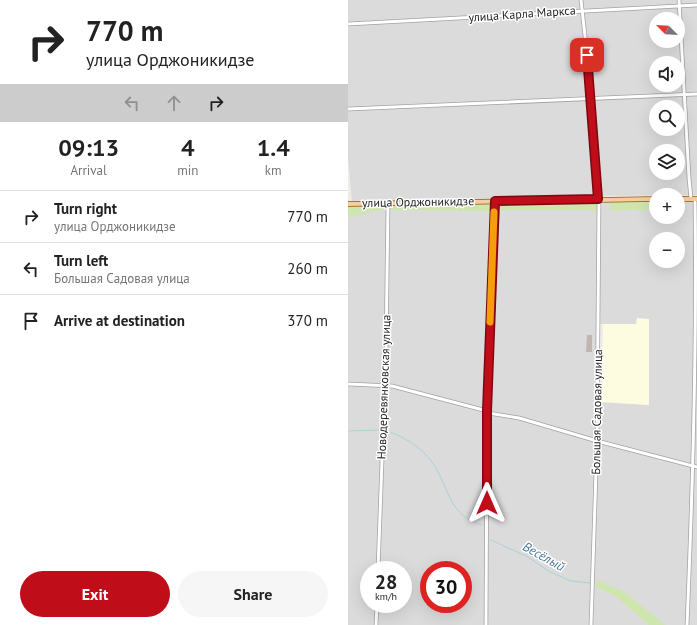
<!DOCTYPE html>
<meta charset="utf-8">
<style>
body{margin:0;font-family:"PT Sans",sans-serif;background:#f6f6f6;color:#222;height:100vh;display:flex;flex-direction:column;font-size:15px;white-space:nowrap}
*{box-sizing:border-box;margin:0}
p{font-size:13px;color:#767676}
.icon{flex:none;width:22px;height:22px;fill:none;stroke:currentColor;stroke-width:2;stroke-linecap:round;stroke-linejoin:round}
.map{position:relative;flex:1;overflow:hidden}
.panel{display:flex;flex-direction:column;background:#fff;width:348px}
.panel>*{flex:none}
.banner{background:#fff;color:#222;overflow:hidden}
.needle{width:26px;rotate:294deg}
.controls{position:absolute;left:301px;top:12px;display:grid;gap:8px}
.controls a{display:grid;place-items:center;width:36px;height:36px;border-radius:50%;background:#fff;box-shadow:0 4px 16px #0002;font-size:20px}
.speed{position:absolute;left:12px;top:561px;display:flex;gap:8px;font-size:20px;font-weight:700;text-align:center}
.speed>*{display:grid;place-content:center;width:52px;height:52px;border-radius:50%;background:#fff;box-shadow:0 4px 16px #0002;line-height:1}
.speed small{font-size:10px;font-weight:400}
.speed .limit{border:6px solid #d22;background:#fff;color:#111}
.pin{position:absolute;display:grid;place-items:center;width:34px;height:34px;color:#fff;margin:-17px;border-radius:8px;box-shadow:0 2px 6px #0006}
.me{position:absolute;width:44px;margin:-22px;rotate:0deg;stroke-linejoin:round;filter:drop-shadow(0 0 3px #0008)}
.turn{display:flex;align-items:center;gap:14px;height:84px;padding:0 20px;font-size:18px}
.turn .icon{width:52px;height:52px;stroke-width:2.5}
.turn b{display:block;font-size:28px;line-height:34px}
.lanes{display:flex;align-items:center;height:38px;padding:0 20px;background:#0003;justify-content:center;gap:20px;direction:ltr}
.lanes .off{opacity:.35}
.eta{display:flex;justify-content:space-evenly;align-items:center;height:68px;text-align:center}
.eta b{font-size:24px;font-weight:600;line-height:28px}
.button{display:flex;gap:8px;margin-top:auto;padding:8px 20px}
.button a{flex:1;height:46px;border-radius:24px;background:#c00d1a;color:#fff;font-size:16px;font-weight:600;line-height:46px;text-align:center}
.button a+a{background:#f6f6f6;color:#222}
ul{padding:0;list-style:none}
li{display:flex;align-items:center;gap:12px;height:52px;padding:0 20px;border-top:1px solid #e0e0e0}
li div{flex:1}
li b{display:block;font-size:15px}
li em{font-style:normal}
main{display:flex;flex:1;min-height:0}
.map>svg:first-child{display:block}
</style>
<main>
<section class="panel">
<div class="banner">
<div class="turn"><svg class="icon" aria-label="right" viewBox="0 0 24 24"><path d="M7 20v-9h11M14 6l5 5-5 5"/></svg><div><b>770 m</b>улица Орджоникидзе</div></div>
<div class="lanes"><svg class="icon off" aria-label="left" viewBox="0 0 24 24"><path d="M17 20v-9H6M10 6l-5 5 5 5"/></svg><svg class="icon off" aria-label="ahead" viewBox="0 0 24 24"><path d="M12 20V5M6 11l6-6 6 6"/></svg><svg class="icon" aria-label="right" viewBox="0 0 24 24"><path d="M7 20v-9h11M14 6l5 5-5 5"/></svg></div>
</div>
<div class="eta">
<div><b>09:13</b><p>Arrival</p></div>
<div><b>4</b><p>min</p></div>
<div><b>1.4</b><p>km</p></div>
</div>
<ul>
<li><svg class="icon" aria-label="right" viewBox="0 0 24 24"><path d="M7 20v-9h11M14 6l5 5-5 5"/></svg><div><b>Turn right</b><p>улица Орджоникидзе</p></div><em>770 m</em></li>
<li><svg class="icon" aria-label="left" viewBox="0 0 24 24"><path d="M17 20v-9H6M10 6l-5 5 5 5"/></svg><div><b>Turn left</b><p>Большая Садовая улица</p></div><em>260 m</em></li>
<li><svg class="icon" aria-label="arrive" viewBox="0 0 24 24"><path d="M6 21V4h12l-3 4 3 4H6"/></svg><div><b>Arrive at destination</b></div><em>370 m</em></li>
</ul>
<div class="button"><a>Exit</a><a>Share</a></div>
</section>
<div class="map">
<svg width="349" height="625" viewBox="0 0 349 625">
<rect width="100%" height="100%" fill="#efebe5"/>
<g fill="#dcdbdb" fill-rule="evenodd">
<polygon points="0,0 231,0 242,102 249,197 4,201 0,158"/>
<path d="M235,0H349V195L252,196L245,96ZM308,19H330V41H308ZM308,63H330V85H308ZM308,107H330V129H308ZM308,151H330V173H308Z"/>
<path d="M250,201L247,444L241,625H0V206ZM21,570H55V604H21ZM81,570H115V604H81Z"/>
<path d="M252,201H308V217H330V201H349V625H245L251,402L301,405V351L289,324H252ZM308,239H330V261H308Z"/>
</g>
<polygon fill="#fdfbe0" points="289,318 301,319 301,405 254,402 255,324 288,324"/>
<g fill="#cee6ae">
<polygon points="250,201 250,210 148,210 150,203"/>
<rect x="262" y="201" width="46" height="9"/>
<polygon points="143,203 145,206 145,211 41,210 43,205"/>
<polygon points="0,206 34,206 34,210 0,217"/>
<polygon points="248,580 275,591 317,625 301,625 266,595 248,587"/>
</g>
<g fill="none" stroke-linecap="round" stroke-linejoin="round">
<g stroke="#a8d2d9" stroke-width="1">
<polyline points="0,431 31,430"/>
<path d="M39,431C57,437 76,449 86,465C102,490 101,516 134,525"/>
<polyline points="143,540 180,557 202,572 223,581 242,583"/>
</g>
</g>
<polygon fill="#bfb6b2" points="239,335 244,335 244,352 238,352"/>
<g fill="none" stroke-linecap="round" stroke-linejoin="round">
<g stroke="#a2a2a2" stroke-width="4.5">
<g id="minor">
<polyline points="233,0 244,99 250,199"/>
<polyline points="331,0 341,178 343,199"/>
<polyline points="0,24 349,5"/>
<polyline points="0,109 349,94"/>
<polyline points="0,384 44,386 139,411"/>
<polyline points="140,413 171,418 249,441 349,467"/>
<polyline points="30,570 38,351 40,203"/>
<polyline points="28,625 29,604"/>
<polyline points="138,625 139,411 147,201"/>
<polyline points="243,625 249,441 251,199"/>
<path d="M339,625C345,483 349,341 347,199"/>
</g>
</g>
<g stroke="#8f5909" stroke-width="5.5">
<g id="major">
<polyline points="330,199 349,199"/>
<polyline points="0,204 308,199"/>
</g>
</g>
<use href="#minor" stroke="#fff" stroke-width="3"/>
<use href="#major" stroke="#f6cca3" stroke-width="4"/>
</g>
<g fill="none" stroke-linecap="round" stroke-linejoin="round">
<g stroke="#7d0811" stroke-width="10">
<polyline id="route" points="139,503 139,411 147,201 250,199 239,55"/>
</g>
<use href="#route" stroke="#c00d1a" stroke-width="7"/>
<polyline stroke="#f59e0b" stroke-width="7" points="142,322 146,212"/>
</g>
<g text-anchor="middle" stroke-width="3" stroke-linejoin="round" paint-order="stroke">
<g font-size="12" fill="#1e1e1e" stroke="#fff">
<text transform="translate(174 14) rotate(-4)" y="4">улица Карла Маркса</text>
<text transform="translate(70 202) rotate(-1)" y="4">улица Орджоникидзе</text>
<text transform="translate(36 387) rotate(-88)" y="4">Новодеревянковская улица</text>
<text transform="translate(249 412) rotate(-89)" y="4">Большая Садовая улица</text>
</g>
<g font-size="13" font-style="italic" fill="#4b7899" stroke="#fff">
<text transform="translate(196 556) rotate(29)" y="5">Весёлый</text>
</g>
</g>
</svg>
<div class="controls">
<a><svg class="needle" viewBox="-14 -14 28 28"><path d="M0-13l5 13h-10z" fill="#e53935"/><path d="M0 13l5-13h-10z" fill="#767676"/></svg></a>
<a><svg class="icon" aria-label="sound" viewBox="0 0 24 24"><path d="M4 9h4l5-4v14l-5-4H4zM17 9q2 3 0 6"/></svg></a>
<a><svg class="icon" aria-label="search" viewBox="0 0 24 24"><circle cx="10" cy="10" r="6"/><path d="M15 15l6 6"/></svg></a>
<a><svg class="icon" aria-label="layers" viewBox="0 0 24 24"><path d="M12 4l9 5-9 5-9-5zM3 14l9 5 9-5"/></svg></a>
<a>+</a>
<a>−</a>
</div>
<div class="speed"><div>28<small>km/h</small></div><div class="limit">30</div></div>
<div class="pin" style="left:239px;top:55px;background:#d93025"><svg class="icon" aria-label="arrive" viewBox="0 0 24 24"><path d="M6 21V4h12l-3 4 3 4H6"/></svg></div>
<svg class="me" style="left:139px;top:503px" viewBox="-20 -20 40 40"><path d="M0-17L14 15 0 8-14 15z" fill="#c00d1a" stroke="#fff" stroke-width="4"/></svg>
</div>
</main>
